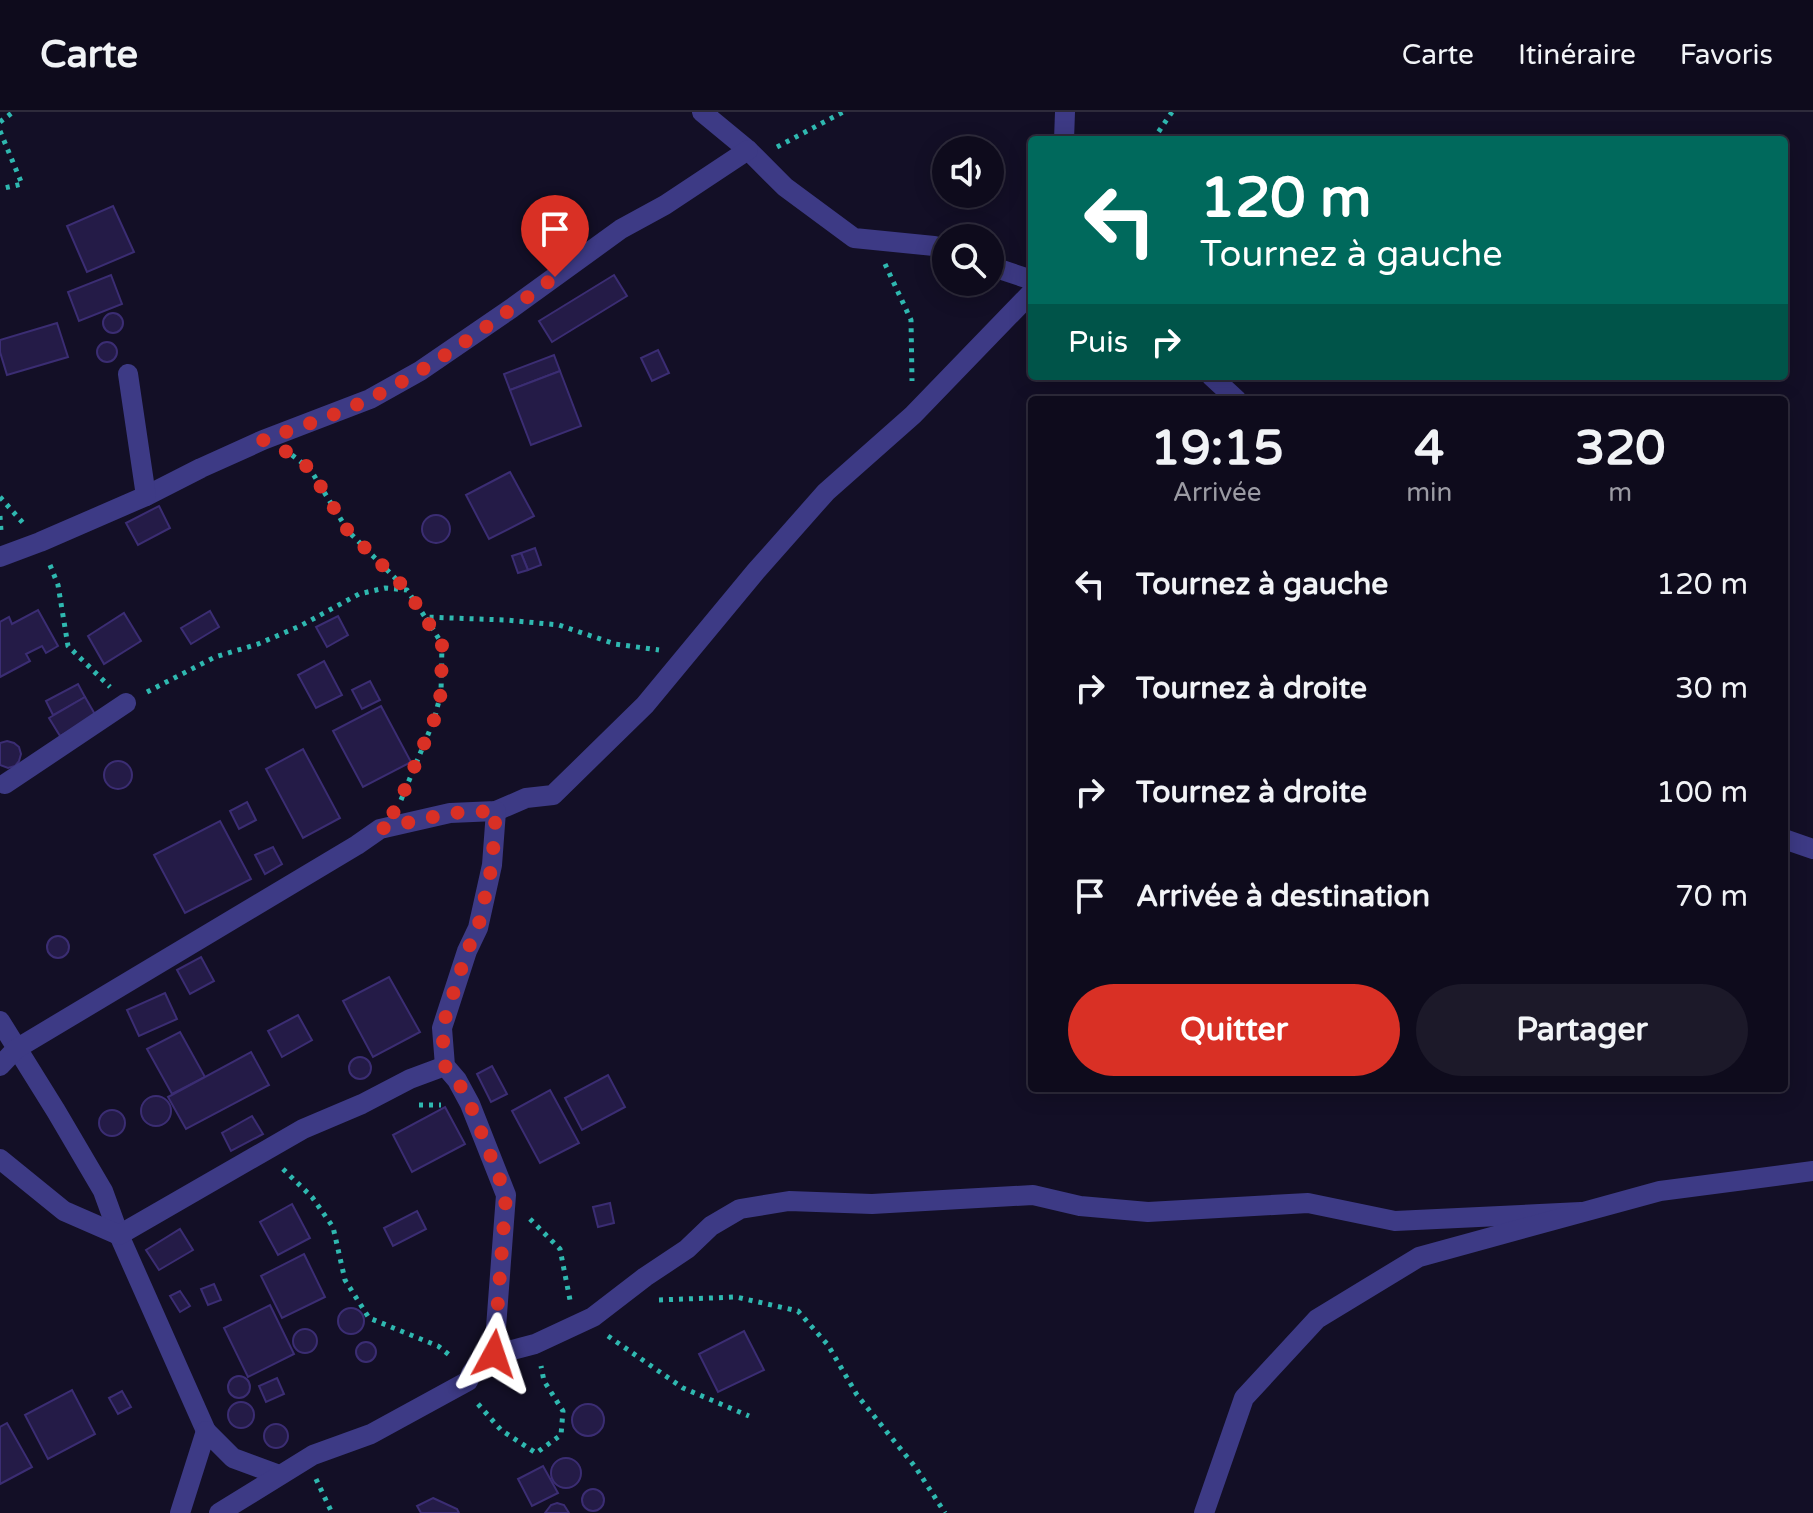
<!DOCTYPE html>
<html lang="fr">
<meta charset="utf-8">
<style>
body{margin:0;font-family:"Varela Round",sans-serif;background:#1c1929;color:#f1f3f6;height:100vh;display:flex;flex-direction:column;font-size:30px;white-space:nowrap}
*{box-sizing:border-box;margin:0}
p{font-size:26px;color:#9b9ba3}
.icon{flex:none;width:44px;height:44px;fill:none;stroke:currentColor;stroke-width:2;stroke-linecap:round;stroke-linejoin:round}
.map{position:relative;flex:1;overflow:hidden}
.details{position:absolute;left:1028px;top:284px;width:760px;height:696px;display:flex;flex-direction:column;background:#0e0b1c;border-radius:8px;box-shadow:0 4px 20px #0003,0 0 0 2px #2e2b3b}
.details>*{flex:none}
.guide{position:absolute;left:1028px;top:24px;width:760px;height:244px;border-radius:8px;box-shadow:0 4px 20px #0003,0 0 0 2px #2e2b3b;background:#00695c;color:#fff;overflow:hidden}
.buttons{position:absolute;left:932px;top:24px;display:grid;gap:16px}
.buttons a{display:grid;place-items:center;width:72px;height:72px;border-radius:50%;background:#0e0b1c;box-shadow:0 4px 20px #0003,0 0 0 2px #2e2b3b;font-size:40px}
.pin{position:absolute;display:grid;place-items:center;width:68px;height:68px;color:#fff;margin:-82px -34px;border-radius:50% 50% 50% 0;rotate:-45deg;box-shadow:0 0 8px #0007}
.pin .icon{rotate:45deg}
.me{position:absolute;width:88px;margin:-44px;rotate:5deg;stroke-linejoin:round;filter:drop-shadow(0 0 6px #0008)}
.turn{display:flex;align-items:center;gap:28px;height:168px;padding:0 40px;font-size:36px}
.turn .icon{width:104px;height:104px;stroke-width:2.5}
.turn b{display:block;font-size:56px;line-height:68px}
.then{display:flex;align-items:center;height:76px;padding:0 40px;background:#0003;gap:16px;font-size:30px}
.eta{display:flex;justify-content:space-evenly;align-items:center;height:136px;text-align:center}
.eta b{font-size:48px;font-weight:700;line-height:56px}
.action{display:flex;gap:16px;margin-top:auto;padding:16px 40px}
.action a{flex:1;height:92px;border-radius:48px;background:#d93025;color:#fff;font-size:32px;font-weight:700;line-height:92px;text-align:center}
.action a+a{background:#1c1929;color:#f1f3f6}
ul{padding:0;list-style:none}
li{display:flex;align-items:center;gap:24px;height:104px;padding:0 40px}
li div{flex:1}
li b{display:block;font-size:30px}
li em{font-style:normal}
header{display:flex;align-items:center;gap:48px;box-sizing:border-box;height:112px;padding:0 40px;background:#0e0b1c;border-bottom:2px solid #2e2b3b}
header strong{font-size:38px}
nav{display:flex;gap:44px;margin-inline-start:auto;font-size:28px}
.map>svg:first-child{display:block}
</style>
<header>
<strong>Carte</strong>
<nav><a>Carte</a><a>Itinéraire</a><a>Favoris</a></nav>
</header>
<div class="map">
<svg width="1813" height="1401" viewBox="0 0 1813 1401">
<rect width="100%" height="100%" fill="#130f26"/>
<g fill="#241b47" stroke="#3b2d73" stroke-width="2">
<polygon points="113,94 134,140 87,160 67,114"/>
<polygon points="111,163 122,192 79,209 68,180"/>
<polygon points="614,163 627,184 552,230 539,209"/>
<circle cx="113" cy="211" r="10"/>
<polygon points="57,211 68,245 7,263 0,240 0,228"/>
<circle cx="107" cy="240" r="10"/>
<polygon points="658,238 669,261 652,269 641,246"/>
<polygon points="554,243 560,259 510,278 504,262"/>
<polygon points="560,259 581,314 531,333 510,278"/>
<polygon points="510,360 534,404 489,427 466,383"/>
<polygon points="159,394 170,416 138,433 126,411"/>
<circle cx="436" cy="417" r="14"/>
<polygon points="535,436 541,453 528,458 521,441"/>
<polygon points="521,441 528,458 518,461 512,444"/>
<polygon points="38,498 58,534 46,541 42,534 26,542 30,549 0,565 0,510 9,505 12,512"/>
<polygon points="210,499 219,515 191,532 181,516"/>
<polygon points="124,501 141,529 104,552 88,524"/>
<polygon points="338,504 348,523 327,535 316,515"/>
<polygon points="324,549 342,583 316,596 298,563"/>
<polygon points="370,569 380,588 362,597 352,578"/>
<polygon points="78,572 85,585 53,603 46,589"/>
<polygon points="85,585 96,604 60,624 49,606"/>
<polygon points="381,594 411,650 363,675 333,619"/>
<polygon points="7,629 14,631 19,635 21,642 19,649 15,654 8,656 0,653 0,631"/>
<polygon points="303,637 340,706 303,726 266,657"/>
<circle cx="118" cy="663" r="14"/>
<polygon points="247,690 256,708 239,717 230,699"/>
<polygon points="220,709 251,767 185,801 154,743"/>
<polygon points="273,735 282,752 265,762 255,743"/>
<circle cx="58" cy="835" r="11"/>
<polygon points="201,845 214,869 190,882 177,858"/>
<polygon points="389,865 420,920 373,945 343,889"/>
<polygon points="165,881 177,907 139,924 127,898"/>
<polygon points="298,903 312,928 282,945 268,919"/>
<polygon points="180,920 205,965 172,982 147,937"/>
<polygon points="251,940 269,973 186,1017 168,985"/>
<circle cx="360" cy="956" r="11"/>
<polygon points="492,954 507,982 491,990 477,962"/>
<polygon points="608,963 625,995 582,1018 565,986"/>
<polygon points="550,978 579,1031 540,1051 512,999"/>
<circle cx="156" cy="999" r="15"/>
<polygon points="445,995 465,1032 412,1060 393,1023"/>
<circle cx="112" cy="1011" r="13"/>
<polygon points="252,1004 263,1022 231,1039 222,1021"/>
<polygon points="610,1091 614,1111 598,1115 593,1095"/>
<polygon points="292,1092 310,1126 278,1143 260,1110"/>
<polygon points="417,1099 426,1117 393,1134 384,1116"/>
<polygon points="180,1117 193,1138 159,1158 146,1138"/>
<polygon points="304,1142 325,1185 282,1206 261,1164"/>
<polygon points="214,1172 221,1188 208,1193 201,1177"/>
<polygon points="180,1179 190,1194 180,1200 170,1184"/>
<polygon points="270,1193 294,1242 248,1265 224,1216"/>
<circle cx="351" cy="1209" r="13"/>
<circle cx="305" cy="1229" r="12"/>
<polygon points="744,1219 764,1258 718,1280 699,1242"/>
<circle cx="366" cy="1240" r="10"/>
<circle cx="239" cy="1275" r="11"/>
<polygon points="277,1266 284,1282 266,1290 259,1274"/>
<polygon points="72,1278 95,1322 48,1347 25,1303"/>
<polygon points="122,1279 131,1295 118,1302 109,1286"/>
<circle cx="241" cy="1303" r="13"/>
<circle cx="588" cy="1308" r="16"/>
<polygon points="7,1311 32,1355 0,1372 0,1315"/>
<circle cx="276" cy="1324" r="12"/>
<circle cx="566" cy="1361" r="15"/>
<polygon points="543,1354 558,1381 532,1394 518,1367"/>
<circle cx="593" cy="1388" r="11"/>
<polygon points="433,1386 457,1397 459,1401 421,1401 417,1394"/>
<polygon points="557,1391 564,1393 569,1401 545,1401 551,1393"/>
</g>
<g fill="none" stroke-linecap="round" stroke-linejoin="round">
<g stroke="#2fb8b0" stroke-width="5" stroke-dasharray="4 6" stroke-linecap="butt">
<polyline points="0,10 13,0"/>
<polyline points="0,19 22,72 0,77"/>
<polyline points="1153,28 1172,0"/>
<polyline points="777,35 843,0"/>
<polyline points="885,152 911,208 912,269"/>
<polyline points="292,343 310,357 348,419 407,478"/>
<polyline points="0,385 23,411"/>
<polyline points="0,404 1,419"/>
<polyline points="50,453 58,473 68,534 110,575"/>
<polyline points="147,580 215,545 258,532 300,514 359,482 385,476 407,478 425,505 506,508 559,513 615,532 659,538"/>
<polyline points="401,688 434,608 441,581 442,532 426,506"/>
<polyline points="419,993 441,993"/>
<polyline points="283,1057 312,1085 333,1115 345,1168 369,1206 438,1234 453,1246"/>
<polyline points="530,1107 560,1137 570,1188"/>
<polyline points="659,1188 736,1185 798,1199 828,1233 857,1283 916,1356 945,1401"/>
<polyline points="608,1224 683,1276 749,1304"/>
<polyline points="478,1292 501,1318 536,1341 561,1323 563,1299 544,1269 541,1254"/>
<polyline points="316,1367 332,1401"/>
</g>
<g stroke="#3d3a85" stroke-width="20">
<polyline points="702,0 748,38 785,75 854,126 934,134 946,137"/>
<polyline points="1064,28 1065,0"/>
<polyline points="990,154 1032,168"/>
<polyline points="1211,264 1237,288"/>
<polyline points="146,384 201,356 263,328 370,287 420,259 512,196 621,117 665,93 748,38"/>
<polyline points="0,445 40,430 146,384 128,262"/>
<polyline points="5,672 126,591"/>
<polyline points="1784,727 1813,737"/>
<polyline points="0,909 56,999 103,1079 119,1123 206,1319"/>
<polyline points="0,954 16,937 357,733 380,717 450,701 496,699 526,686 553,683 645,593 756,459 826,380 913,303 1032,180"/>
<polyline points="0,1047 64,1099 119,1123 303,1017 362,992 410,967 445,954"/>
<polyline points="494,1242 506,1083 470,992 457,968 445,954 442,916 467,839 478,816 492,753 496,699"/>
<polyline points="180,1401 206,1319 233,1346 279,1363"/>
<polyline points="219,1401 313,1343 371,1322 468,1269 471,1262 482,1246 535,1232 593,1205 645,1165 687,1137 711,1114 740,1097 789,1089 872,1092 1033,1083 1080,1094 1148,1100 1308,1091 1395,1109 1581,1100"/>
<polyline points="1204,1401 1244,1286 1317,1207 1419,1145 1660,1079 1813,1059"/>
</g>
</g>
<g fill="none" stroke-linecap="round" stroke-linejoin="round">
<path stroke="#d93025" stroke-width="14" stroke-dasharray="0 25.2" d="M494,1242L506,1083L470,992L457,968L445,954L442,916L467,839L478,816L492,753L496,699L450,701L380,717L397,696L434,608L441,581L442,532L407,478L348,419L310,357L291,342L263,328C299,315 337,303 371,286C436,254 497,207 555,165"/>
</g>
</svg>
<div class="buttons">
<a><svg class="icon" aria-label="sound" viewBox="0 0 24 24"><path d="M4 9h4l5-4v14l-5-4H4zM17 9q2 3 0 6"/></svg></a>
<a><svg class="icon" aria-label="search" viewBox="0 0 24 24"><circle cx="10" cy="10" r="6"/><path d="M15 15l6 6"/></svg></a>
</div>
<div class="pin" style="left:555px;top:165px;background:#d93025"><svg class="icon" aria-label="arrive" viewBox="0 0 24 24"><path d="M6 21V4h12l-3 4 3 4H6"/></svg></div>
<svg class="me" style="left:494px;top:1242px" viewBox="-20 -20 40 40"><path d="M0-17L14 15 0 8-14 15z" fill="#d93025" stroke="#fff" stroke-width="4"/></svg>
<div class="guide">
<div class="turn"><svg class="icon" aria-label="left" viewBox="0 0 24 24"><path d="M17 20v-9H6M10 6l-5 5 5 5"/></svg><div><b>120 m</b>Tournez à gauche</div></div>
<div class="then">Puis<svg class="icon" aria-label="right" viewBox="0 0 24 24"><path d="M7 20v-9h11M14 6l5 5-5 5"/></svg></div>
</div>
<section class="details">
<div class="eta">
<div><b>19:15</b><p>Arrivée</p></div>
<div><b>4</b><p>min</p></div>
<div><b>320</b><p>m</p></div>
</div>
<ul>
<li><svg class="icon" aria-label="left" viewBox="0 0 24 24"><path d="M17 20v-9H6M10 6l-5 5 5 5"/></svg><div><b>Tournez à gauche</b></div><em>120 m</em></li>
<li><svg class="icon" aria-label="right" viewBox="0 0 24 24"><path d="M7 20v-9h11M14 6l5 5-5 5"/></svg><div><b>Tournez à droite</b></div><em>30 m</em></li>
<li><svg class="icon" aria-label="right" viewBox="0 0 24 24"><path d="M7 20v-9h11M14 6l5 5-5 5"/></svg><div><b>Tournez à droite</b></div><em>100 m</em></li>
<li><svg class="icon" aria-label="arrive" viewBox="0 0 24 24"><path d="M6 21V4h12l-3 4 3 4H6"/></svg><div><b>Arrivée à destination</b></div><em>70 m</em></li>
</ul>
<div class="action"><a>Quitter</a><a>Partager</a></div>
</section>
</div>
